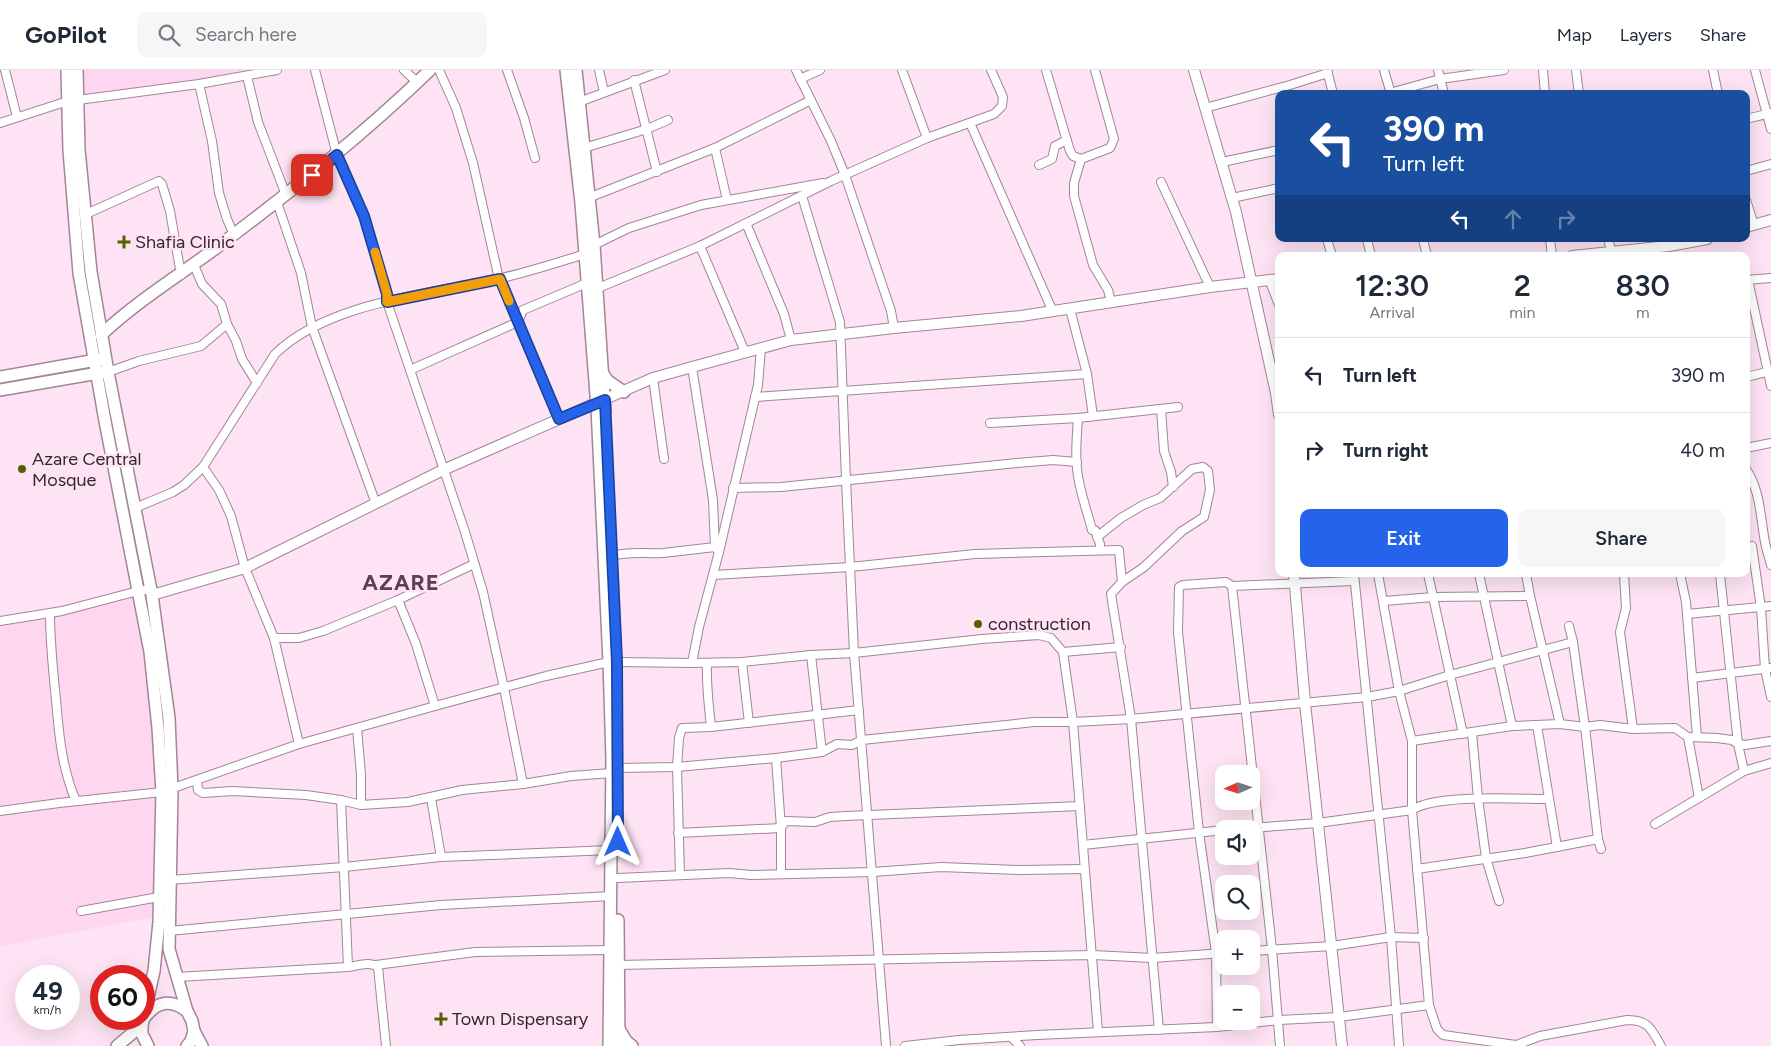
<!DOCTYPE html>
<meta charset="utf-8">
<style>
body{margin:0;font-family:Figtree,sans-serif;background:#f6f6f7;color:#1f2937;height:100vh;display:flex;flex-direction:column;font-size:19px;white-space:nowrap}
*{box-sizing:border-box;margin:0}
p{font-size:16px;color:#747a83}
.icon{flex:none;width:28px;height:28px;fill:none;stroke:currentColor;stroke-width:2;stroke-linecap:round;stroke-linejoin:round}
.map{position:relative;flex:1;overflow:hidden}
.details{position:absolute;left:1275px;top:182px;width:475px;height:325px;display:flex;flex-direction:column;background:#fff;border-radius:10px;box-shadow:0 5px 20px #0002}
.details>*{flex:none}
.hud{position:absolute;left:1275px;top:20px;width:475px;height:152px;border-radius:10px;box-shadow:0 5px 20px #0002;background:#1a4fa0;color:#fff;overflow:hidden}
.needle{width:32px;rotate:267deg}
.controls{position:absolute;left:1215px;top:695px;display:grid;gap:10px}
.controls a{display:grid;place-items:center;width:45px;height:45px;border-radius:10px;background:#fff;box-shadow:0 5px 20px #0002;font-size:25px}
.speed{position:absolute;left:15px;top:895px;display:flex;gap:10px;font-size:25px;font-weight:700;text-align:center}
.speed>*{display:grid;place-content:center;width:65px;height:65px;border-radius:50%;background:#fff;box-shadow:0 5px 20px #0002;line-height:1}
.speed small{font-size:12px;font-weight:400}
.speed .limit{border:8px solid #d22;background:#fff;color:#111}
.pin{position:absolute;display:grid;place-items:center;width:42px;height:42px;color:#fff;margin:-21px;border-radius:10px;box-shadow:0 2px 8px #0006}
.me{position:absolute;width:55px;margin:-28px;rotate:0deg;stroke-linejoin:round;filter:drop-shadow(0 0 4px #0008)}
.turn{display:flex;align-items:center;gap:18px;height:105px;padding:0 25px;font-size:22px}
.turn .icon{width:65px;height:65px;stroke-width:2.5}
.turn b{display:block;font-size:35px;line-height:42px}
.lanes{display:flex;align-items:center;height:48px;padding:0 25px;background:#0003;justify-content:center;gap:25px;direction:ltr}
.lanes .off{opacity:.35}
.eta{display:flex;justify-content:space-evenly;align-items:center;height:85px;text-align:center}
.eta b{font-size:30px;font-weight:600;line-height:35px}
.cta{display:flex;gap:10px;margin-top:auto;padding:10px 25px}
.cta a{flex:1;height:58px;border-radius:10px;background:#2563eb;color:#fff;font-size:20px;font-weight:600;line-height:58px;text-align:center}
.cta a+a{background:#f6f6f7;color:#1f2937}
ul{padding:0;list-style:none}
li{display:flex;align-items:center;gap:15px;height:75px;padding:0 25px;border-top:1px solid #e0e1e3}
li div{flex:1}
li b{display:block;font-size:19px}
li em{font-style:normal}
header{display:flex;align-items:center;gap:30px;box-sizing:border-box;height:70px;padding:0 25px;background:#fff;border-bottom:1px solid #e0e1e3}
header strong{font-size:24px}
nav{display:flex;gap:28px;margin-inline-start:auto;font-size:18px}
.search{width:350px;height:45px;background:#f6f6f7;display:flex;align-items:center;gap:12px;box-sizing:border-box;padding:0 18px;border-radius:10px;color:#747a83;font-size:19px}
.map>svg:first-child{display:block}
</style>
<header>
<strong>GoPilot</strong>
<div class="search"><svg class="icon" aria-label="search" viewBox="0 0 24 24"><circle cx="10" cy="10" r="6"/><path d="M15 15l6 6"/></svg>Search here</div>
<nav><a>Map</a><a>Layers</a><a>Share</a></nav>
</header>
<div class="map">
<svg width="1771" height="976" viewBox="0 0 1771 976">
<rect width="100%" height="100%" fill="#fde3f3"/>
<g fill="#fed6ef">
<polygon points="80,0 252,0 171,14 81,27"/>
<polygon points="139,524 158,658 159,846 0,876 0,550"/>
</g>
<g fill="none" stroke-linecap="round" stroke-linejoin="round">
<g stroke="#a38598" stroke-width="10">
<g id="street">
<polyline points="5,0 17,47"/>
<polyline points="315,0 337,85 364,146 387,224 387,232 465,462 483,522 504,618 523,714"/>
<polyline points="404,0 417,12"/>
<polyline points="439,0 456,38 473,93 499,209 559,349"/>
<polyline points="507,0 524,48 535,88"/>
<polyline points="599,0 604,22"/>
<polyline points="796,0 831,71 845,105 891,241 894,258"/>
<polyline points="902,0 927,68"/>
<polyline points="1046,0 1070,81 1073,86 1081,89 1110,78 1114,69 1095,0"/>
<polyline points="1327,0 1333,24"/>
<polyline points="1384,0 1391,24"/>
<polyline points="1438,0 1444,24"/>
<polyline points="1543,0 1545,24"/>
<polyline points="1576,0 1579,24"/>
<polyline points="1713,0 1718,24"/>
<polyline points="1755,0 1771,59"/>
<polyline points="247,6 258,52 286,125"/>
<polyline points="800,9 820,0"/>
<polyline points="634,10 657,102"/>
<polyline points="199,14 212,71 219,123 227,149 234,165"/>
<polyline points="1386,24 1440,9 1504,0"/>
<polyline points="78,30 199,14 277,0"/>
<polyline points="579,32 665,0"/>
<polyline points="1205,38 1290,15 1328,3"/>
<polyline points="1746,49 1771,43"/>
<polyline points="0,53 68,31"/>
<polyline points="970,53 1053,242"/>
<polyline points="584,78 647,59 668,50"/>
<polyline points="715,78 727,130"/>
<polyline points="1081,89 1074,113 1074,126 1093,195 1108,220 1111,232"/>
<polyline points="1222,92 1279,80"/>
<polyline points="1039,95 1052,89 1055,76 1067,70"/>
<polyline points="1746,101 1771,94"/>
<polyline points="1161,112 1210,217"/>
<polyline points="802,126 840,252 846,410 854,583 886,976"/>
<polyline points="588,128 715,78 811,30"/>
<polyline points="1232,128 1279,118"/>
<polyline points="1746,130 1754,155"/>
<polyline points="277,132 301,203 312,257 376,434"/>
<polyline points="84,145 159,111 162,114 170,141 181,205"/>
<polyline points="746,153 784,244 791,270"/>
<polyline points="1327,169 1332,186"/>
<polyline points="1367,169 1371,186"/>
<polyline points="1423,169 1427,186"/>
<polyline points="1550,169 1552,186"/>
<polyline points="1608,169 1612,183"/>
<polyline points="594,175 629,158 701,135 823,113"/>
<polyline points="700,176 745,282"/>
<polyline points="194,195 202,214 221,234 227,254 236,271 242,289 257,313"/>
<polyline points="1269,209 1279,235"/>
<polyline points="1746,210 1771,208"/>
<polyline points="1748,210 1771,316"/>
<polyline points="598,218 700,176 831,111 927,68 994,44 1002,36 1003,27 991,0"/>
<polyline points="1070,239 1087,304 1093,346"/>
<polyline points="692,297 713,430 715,477 719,482"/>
<polyline points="410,300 518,252 523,240 587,213"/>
<polyline points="108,302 139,291 201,276 227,254"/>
<polyline points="1746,307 1771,301"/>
<polyline points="653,308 664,389"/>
<polyline points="755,327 1087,304"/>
<polyline points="1161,339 1164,381 1171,402 1173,417"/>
<path d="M1078,348C1077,365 1075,382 1077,399C1079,420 1087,440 1092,460H1095L1100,474V480"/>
<polyline points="990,353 1078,348 1178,337"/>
<polyline points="1746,378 1771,373"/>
<polyline points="203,397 219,420 231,446 245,498 274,568 299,674"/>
<path d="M1746,399C1761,422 1760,446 1765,472C1766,479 1769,487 1771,495"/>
<polyline points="733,418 781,417 1017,393 1053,390 1077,392"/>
<path d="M135,438L173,422L184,415L203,397L275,284C327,233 428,224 497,209C526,203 556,193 585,184"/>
<polyline points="1097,467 1121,448 1143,435 1160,428 1192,399 1203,397 1208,401 1210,420 1204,447 1182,461 1144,497 1122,512 1111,524 1131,649 1159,960"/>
<polyline points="1752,476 1761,538 1765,599 1771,627"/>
<path d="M612,486C629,481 646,484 663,483C681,481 697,479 715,477"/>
<polyline points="1354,504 1391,867 1399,976"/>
<polyline points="1378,504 1399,621 1412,671 1412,740 1429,935 1437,959 1443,965 1516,975"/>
<polyline points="1428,504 1463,664"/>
<polyline points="1479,504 1512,656"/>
<polyline points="1526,504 1530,526 1560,654"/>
<polyline points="1624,504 1626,538 1620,562 1633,659"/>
<polyline points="1680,504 1686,532 1697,667"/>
<polyline points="1720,504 1738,674 1744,701"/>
<polyline points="714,505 850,497 975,484 1119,480 1122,512"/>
<polyline points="1232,516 1272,879 1280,976"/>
<polyline points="398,530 416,574 435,636"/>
<polyline points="1384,531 1433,527 1530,526"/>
<path d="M50,543C50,572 53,601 56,630C59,665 62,699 76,731"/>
<polyline points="1687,544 1771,536"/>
<polyline points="0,551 62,541 138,521 151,519"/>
<polyline points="274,568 299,568 323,561 398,530 474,494"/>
<polyline points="1063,582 1121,577"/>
<polyline points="811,585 822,682"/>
<polyline points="617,592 692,593 742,592 811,585 854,583 982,569 1039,565 1051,568 1063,582 1073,652 1098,962"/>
<polyline points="742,592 749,653"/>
<polyline points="692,593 699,557 719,482 758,315 761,278"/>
<path d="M707,593C706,615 709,636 711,657"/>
<polyline points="1692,608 1771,598"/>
<polyline points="1537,655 1557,777"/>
<polyline points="357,658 361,705 361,735"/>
<polyline points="1472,663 1478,728 1486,788 1499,831"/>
<polyline points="1688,667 1699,728"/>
<polyline points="1412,671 1512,656 1560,654 1585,657 1600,655 1633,659 1675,658 1688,667 1717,668 1732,670 1738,674 1745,675 1771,671"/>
<polyline points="776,688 781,758 781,803"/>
<polyline points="617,698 677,697 776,688 822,682 837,674 852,675 862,670 1034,652 1073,652 1131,649 1367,627 1399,621 1450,605 1573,572"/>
<polyline points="197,711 198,720 203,723 232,721 306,725 341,730 361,735 408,732 462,720 523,714 571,706 612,703"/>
<polyline points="431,728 441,787"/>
<polyline points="341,730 348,897"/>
<polyline points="0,741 59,733 162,722 299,674 435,636 546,606 609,592"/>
<polyline points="1655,754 1744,701 1771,693"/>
<path d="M1237,759L1318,753L1412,740C1436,724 1518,729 1549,729"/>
<polyline points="678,763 781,758 785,751 815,752 830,747 846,746 1080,736"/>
<polyline points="1598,769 1601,779"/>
<polyline points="1083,775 1224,760"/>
<polyline points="1417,799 1525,783 1598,769 1585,657 1573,572 1569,556"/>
<polyline points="680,805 677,697 679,668 682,658 711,657 859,640"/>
<polyline points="618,808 729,803 751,805 873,802 941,797 1021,800 1084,799"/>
<polyline points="170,810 344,797 441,787 611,780"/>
<polyline points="81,841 159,827"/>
<polyline points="169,861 441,835 611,826"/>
<polyline points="1251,881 1332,876 1391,867 1424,868"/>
<polyline points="376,895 475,882 610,880"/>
<polyline points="618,895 1093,885 1152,888 1224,883"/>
<path d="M177,907L348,897C358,896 369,891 378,897L386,976"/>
<polyline points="1217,957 1216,883 1199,762 1178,562 1179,517 1183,515 1226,512 1232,516 1354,511"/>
<polyline points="1011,967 1020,976"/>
<polyline points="905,976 959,970 1037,965 1217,957 1279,950 1339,947 1429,935"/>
<path d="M1514,976L1540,966L1627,950C1649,950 1651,959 1661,976"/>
</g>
</g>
<g stroke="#a38598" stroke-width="12">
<g id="secondary">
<polyline points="1194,0 1236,142 1276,323 1279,345"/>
<polyline points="1746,157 1771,150"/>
<polyline points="1572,186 1669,176 1707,169"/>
<polyline points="1294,504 1305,633 1342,976"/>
<polyline points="152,525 245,498 443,400 653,308 692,297 791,270 894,258 1021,246 1210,217 1279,209"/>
</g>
</g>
<g stroke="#a38598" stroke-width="14">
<g id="primary">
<polyline points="67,0 69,80 79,203 105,351 150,582 158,658 162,722 159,852 154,901 142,955 142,964 148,976"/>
<polyline points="77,0 79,80 91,202 108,302 152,525 169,648 172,719 169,879 187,941 192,951 194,961 191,971 187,976"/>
<polyline points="566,0 581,133 597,337 609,592 612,688 609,976"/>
<polyline points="576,0 594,175 605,342"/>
<path d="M101,265C137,231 180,205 220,175C294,119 363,65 430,0"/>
<polyline points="603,304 608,311 624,322"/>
<polyline points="0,307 102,289"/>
<polyline points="0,320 104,302"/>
<polyline points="618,850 619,976"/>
<path d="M145,947C157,931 171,929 187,941"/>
<polyline points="618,957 626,971 632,976"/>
<polyline points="194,961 202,976"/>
<polyline points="117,976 142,955"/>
</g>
</g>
<use href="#street" stroke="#fff" stroke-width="8"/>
<use href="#secondary" stroke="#fff" stroke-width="10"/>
<use href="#primary" stroke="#fff" stroke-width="11"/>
</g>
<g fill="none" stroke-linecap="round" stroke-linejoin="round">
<g stroke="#184099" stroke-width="12">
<polyline id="route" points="312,105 337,85 364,146 387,224 387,232 500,209 559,349 605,330 617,592 618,772"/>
</g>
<use href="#route" stroke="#2563eb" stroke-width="9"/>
<polyline stroke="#f59e0b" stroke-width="9" points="375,182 387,224 387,232 500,209 509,231"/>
</g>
<g fill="#556000" stroke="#fde3f3" stroke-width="2">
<path d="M121.5 164.5h5v5h5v5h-5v5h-5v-5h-5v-5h5z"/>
<circle cx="22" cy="399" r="5"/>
<circle cx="978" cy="554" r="5"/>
<path d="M438.5 941.5h5v5h5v5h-5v5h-5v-5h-5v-5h5z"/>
</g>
<g text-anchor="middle" stroke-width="5" stroke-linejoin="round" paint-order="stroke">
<g font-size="18" fill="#33272e" stroke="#fde3f3" text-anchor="start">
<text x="135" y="178">Shafia Clinic</text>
<text x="32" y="395">Azare Central<tspan x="32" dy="21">Mosque</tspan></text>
<text x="988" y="560">construction</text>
<text x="452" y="955">Town Dispensary</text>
</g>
<g font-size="22" font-weight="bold" letter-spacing="1" fill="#5a4050" stroke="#fde3f3">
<text x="401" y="520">AZARE</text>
</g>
</g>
</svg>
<div class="controls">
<a><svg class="needle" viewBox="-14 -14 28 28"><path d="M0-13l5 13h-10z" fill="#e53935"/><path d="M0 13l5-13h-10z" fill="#747a83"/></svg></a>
<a><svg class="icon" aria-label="sound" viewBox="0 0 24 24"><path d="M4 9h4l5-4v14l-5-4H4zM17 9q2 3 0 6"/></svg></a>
<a><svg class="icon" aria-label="search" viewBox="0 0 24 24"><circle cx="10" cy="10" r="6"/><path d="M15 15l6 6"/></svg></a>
<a>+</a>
<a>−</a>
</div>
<div class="speed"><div>49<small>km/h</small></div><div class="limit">60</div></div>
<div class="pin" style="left:312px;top:105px;background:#d93025"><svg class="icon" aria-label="arrive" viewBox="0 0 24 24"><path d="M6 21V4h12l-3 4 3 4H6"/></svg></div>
<svg class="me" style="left:618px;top:772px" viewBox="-20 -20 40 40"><path d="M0-17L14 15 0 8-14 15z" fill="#2563eb" stroke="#fff" stroke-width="4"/></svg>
<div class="hud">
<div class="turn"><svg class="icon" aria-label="left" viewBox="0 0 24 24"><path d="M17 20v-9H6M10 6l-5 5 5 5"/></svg><div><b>390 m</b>Turn left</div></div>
<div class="lanes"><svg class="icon" aria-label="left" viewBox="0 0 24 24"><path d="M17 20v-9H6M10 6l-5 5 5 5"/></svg><svg class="icon off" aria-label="ahead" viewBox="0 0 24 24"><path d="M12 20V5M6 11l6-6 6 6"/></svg><svg class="icon off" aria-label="right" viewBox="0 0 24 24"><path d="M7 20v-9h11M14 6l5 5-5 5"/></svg></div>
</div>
<section class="details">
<div class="eta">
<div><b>12:30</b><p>Arrival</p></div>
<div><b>2</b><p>min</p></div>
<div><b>830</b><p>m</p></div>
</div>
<ul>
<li><svg class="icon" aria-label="left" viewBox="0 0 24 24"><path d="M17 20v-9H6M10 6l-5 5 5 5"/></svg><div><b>Turn left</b></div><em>390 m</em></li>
<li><svg class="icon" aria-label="right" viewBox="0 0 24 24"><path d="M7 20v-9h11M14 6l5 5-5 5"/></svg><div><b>Turn right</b></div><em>40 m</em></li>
</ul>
<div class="cta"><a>Exit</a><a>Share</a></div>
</section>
</div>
